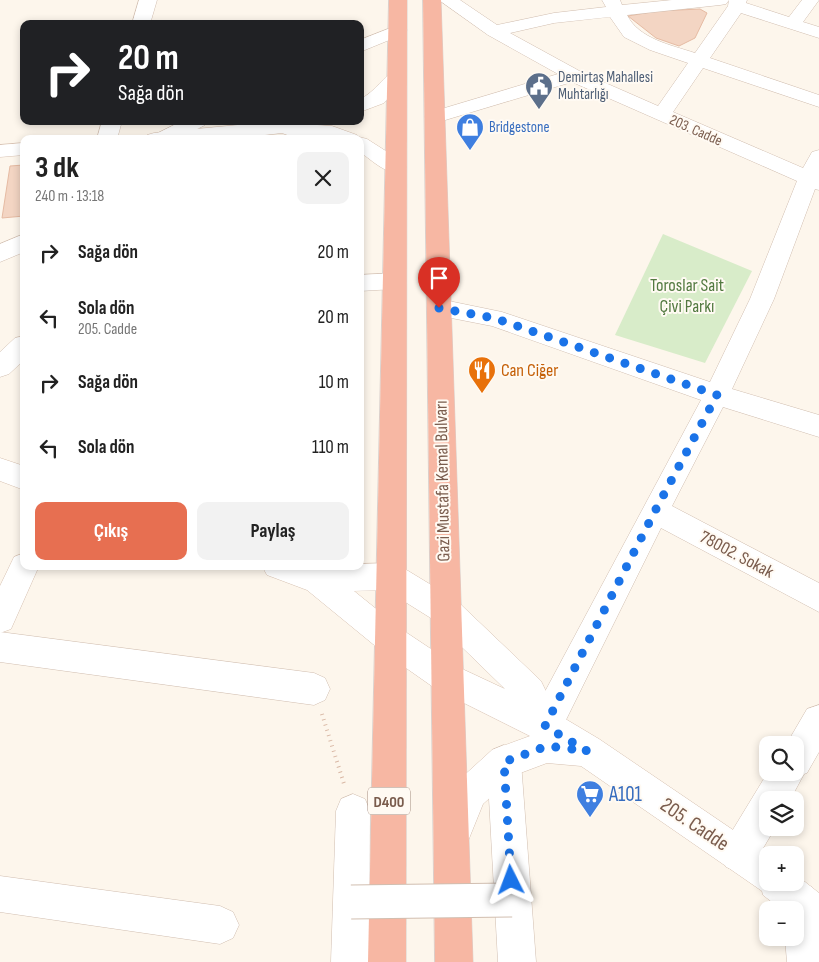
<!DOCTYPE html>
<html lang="tr">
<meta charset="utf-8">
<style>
body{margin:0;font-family:"Sofia Sans Condensed",sans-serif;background:#f2f2f2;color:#222;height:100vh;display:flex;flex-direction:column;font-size:19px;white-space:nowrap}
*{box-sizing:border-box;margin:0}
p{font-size:16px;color:#767676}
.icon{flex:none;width:28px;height:28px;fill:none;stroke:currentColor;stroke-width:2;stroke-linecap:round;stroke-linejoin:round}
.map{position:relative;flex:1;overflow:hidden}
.drawer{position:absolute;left:20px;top:135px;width:344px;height:435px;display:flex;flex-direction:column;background:#fff;border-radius:10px;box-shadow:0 2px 8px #0003}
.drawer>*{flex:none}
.hud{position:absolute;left:20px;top:20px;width:344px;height:105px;border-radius:10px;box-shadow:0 2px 8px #0003;background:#202124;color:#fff;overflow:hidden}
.fabs{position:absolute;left:759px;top:736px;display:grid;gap:10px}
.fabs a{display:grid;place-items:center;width:45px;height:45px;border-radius:10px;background:#fff;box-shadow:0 2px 8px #0003;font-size:25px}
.pin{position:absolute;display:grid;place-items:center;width:42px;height:42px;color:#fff;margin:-51px -21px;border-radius:50% 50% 50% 0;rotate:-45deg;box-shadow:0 0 5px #0007}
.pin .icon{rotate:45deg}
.me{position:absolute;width:55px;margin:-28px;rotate:357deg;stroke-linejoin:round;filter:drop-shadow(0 0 4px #0008)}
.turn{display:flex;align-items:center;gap:18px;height:105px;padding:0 15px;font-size:22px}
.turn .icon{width:65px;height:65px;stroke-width:2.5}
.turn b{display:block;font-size:35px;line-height:42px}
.round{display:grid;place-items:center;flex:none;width:52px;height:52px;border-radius:10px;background:#f2f2f2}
.overview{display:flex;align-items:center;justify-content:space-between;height:85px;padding:0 15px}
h1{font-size:30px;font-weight:700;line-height:38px}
.button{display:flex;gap:10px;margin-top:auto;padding:10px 15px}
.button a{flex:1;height:58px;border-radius:10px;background:#e76f51;color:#fff;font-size:20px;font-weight:700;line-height:58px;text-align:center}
.button a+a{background:#f2f2f2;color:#222}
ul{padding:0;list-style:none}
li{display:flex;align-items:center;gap:15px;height:65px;padding:0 15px}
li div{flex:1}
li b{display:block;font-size:19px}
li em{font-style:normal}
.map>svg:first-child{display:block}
</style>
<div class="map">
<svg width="819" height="962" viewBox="0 0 819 962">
<rect width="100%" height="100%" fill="#fdf6ec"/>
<polygon fill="#d8ecc9" points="663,234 752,271 705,363 615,335"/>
<g fill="#f3d5c3" stroke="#e6bba3">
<polygon points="700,9 707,13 695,38 679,46 656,38 628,16 657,11"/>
<polygon points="24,165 24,216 2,218 10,166"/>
</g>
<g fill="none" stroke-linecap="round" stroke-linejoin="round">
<g stroke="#d1beb0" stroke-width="1">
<g id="street">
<polygon points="139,0 157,0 150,24 132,24"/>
<path d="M439,0H460L497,25L554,13L606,7L602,0H620L622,5L672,0H729L726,4L720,5L627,15C639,39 671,45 695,53L728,6L729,0H747L746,3L789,17L802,0H819L803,22L819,27V38L741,13L710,58L819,95V107L703,68L673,112L803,168L812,152L819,150V190L815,189L774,299L732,389L819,415V437L723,407L672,506L819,583V612L661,528L557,738L545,742L533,738L529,726L533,714L701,400L492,326L431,314L427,308L431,302L439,299L502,312L710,382L750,299L797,181L572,82L442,121L435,123L428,121L425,117L428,113L558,74L488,35ZM610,17L624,37L650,50L688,63L658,106L585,74L510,33L554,23Z"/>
<polygon points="398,25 404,26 407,30 404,34 360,52 360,40"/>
<polygon points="102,121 122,121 117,139 97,139"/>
<polygon points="182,121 208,121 205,125 178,139 151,139 154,135"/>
<polygon points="24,234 24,252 0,262 0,244"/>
<polygon points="394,273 402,275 406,281 402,287 394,289 360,291 360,275"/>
<polygon points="24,336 24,360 9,374 0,377 0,352 15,338"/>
<polygon points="0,632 314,673 325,678 330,689 325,700 314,705 0,662"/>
<polygon points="819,705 819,752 807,773 804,774 790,800 768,800 768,828 775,828 752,867 739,872 726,867 721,854 726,841 768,772 795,772 795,745 786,745 807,709"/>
<polygon points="504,745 516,750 521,762 536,962 498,962 487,762 492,750"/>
<polygon points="353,794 365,799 370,811 369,962 331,962 336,811 341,799"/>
<polygon points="0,876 220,906 233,912 239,925 233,938 220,944 0,912"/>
<polygon points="799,882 812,887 817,900 819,914 819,962 787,962 785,938 795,938 795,910 782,910 781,900 786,887"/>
</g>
</g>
<g stroke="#d6c0b0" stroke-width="1">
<g id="secondary">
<path d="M397,71L404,73L406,77L384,103L360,112V99C376,92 383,75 397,71Z"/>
<path d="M281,121H320L317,125L332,126L357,135L359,137L367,139L403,162L406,167L403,172C387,176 373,161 360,152V139L290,136L282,133L231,139H144L147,135L154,133Z"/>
<polygon points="24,143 24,155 0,157 0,145"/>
<polygon points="0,458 24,466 24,490 0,481"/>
<polygon points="24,553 24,566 39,566 11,629 0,633 0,586 14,557"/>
<path d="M390,563L400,566L456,600L541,681L557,714L599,739L770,855H768V882H795V874L819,893V934L806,929L795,920V910H782L763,895L762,891L581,766L547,763L515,775L483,804L466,846L454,852L442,846L436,834L459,780L492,750L530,736L436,689L379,649L307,590L267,575L262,566H360V564ZM386,590L434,620L505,689L458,667L401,629L354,591Z"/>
</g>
</g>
<g stroke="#dad1cd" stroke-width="1">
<g id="highway">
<polygon points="389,0 407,0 406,962 368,962"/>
<polygon points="423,0 441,0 473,962 435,962"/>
</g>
</g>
<polyline stroke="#d9b8a5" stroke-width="4" stroke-dasharray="1 4.5" stroke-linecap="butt" points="322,714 344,784"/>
<use href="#street" fill="#fff" fill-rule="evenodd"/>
<use href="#secondary" fill="#fff" fill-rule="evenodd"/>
<use href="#highway" fill="#f7b7a3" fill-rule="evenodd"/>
<g stroke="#d1beb0" stroke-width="35" stroke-linecap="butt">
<polyline id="street-bridge" points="351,902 512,900"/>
</g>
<use href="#street-bridge" stroke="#fff" stroke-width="33"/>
</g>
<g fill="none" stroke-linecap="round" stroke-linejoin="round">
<polyline stroke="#1a73e8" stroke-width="9" stroke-dasharray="0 16.2" points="439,308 494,318 717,395 655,511 545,726 587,751 547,746 504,762 511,880"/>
</g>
<defs>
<g id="civic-pin" transform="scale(1.4375)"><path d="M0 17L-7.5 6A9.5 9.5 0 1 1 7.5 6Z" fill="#5c6f8a" stroke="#fffaf3"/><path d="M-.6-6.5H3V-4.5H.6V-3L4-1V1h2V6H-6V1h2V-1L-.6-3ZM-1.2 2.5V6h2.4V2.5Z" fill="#fff"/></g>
<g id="shop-pin" transform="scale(1.4375)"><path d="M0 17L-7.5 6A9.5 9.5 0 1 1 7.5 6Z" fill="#3f7fe0" stroke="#fffaf3"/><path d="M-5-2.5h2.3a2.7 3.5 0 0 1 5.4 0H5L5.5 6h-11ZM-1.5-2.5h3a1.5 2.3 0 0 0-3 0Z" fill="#fff"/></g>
<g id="restaurant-pin" transform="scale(1.4375)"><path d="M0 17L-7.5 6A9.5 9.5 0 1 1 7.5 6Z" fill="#e8710a" stroke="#fffaf3"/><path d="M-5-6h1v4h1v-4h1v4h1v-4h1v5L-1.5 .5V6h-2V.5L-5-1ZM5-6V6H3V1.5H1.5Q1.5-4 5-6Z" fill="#fff"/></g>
<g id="supermarket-pin" transform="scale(1.4375)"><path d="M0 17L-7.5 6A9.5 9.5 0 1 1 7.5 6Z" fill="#3f7fe0" stroke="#fffaf3"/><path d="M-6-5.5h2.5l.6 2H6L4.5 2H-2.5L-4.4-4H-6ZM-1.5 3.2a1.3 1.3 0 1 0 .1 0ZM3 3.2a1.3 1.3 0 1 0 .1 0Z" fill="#fff"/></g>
</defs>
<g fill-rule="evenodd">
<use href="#civic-pin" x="539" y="86"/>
<use href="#shop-pin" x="470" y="127"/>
<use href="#restaurant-pin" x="482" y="370"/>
<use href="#supermarket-pin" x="590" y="794"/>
</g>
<g text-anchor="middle" stroke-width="4" stroke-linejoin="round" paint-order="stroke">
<g font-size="15" fill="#4e5e75" stroke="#fffaf3" text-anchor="start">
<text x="558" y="82">Demirtaş Mahallesi<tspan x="558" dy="17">Muhtarlığı</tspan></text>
</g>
<g font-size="15" fill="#366cbe" stroke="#fffaf3" text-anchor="start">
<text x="489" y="132">Bridgestone</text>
</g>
<g font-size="15" fill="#7a5c4d" stroke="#fffaf3">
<text transform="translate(696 130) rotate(24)" y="5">203. Cadde</text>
</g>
<rect fill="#fffaf3" stroke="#a28b7f" stroke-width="1" x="368" y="787.5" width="42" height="27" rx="4"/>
<g font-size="16" font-weight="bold" fill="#7a5c4d">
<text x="389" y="807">D400</text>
</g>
<g font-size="18" fill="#537a41" stroke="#fffaf3">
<text x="687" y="291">Toroslar Sait<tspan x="687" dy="21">Çivi Parkı</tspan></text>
</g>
<g font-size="18" fill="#c56008" stroke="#fffaf3" text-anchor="start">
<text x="501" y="376">Can Ciğer</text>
</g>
<g font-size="18" fill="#7a5c4d" stroke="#fffaf3">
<text transform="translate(442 481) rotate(-91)" y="6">Gazi Mustafa Kemal Bulvarı</text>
<text transform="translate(737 554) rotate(28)" y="6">78002. Sokak</text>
</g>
<g font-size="21" fill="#366cbe" stroke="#fffaf3" text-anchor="start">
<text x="609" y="801">A101</text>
</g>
<g font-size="21" fill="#7a5c4d" stroke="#fffaf3">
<text transform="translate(695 824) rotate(34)" y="7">205. Cadde</text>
</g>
</g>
</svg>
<div class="fabs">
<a><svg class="icon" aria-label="search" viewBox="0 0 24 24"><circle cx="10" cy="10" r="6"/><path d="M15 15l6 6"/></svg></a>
<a><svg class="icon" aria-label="layers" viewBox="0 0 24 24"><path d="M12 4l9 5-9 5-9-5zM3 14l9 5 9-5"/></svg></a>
<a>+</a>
<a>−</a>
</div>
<div class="pin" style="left:439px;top:308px;background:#d93025"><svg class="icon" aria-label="arrive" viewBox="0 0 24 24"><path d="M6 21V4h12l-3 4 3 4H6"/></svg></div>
<svg class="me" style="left:511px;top:880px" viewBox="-20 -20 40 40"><path d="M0-17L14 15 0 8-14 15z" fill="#1a73e8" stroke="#fff" stroke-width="4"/></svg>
<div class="hud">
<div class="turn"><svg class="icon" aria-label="right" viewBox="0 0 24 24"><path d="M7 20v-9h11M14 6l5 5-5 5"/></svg><div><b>20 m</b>Sağa dön</div></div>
</div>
<section class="drawer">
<div class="overview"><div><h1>3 dk</h1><p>240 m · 13:18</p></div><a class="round"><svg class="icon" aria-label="close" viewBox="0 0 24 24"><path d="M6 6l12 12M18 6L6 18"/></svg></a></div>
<ul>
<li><svg class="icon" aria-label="right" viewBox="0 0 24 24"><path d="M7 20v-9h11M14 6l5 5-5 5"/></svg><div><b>Sağa dön</b></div><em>20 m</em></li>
<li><svg class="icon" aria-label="left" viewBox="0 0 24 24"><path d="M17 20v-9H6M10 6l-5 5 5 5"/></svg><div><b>Sola dön</b><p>205. Cadde</p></div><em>20 m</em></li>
<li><svg class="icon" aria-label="right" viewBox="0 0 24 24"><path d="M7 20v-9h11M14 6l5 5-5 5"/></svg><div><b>Sağa dön</b></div><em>10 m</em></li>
<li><svg class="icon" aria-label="left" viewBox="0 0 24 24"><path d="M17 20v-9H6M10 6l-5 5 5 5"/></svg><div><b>Sola dön</b></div><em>110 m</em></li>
</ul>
<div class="button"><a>Çıkış</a><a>Paylaş</a></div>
</section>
</div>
